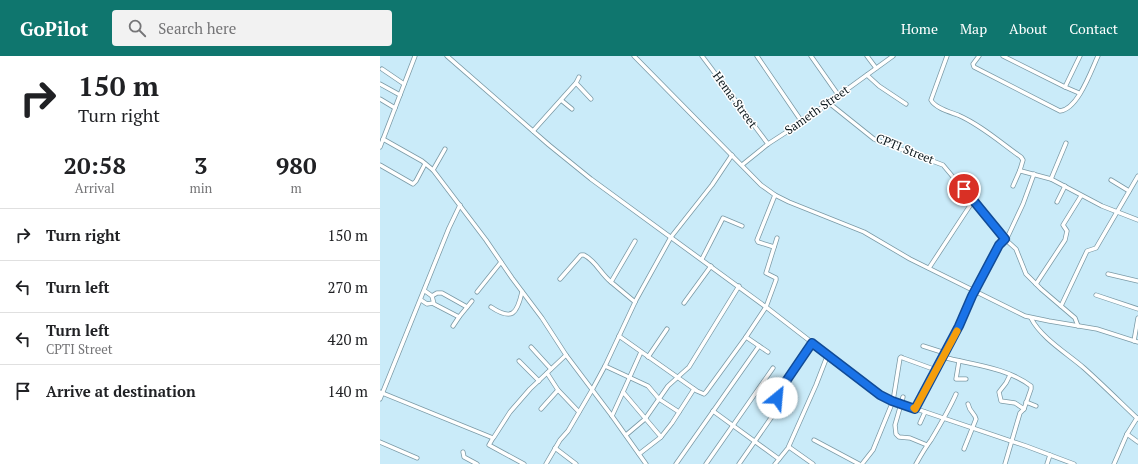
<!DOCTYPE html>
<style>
body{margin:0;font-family:"PT Serif",serif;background:#f2f2f2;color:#202124;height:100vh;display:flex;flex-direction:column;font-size:15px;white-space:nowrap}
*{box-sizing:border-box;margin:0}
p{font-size:13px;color:#757577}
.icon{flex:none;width:22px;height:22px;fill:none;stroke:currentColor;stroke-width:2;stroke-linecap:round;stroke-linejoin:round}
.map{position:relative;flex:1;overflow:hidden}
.details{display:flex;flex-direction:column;background:#fff;width:380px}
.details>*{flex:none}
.top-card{background:#fff;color:#202124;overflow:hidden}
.pin{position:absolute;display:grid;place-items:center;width:34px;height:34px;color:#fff;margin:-17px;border:2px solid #fff;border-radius:50%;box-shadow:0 1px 4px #0007}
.me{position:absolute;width:44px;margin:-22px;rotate:28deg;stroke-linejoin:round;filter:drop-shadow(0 0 3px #0008)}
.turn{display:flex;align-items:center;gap:14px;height:84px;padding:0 12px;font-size:18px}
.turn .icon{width:52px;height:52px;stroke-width:2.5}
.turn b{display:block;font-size:28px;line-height:34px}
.eta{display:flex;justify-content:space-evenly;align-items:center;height:68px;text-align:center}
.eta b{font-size:24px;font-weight:800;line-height:28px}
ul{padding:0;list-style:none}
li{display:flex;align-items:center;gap:12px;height:52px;padding:0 12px;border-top:1px solid #e0e0e0}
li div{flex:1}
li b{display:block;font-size:15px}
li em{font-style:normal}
header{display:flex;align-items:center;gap:24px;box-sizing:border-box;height:56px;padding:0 20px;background:#0f766e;color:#fff}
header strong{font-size:19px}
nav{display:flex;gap:22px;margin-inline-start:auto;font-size:14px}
.search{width:280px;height:36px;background:#f2f2f2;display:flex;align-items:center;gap:10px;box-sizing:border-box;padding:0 14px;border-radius:4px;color:#757577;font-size:15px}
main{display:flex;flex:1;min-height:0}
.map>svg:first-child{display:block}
</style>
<header>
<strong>GoPilot</strong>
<div class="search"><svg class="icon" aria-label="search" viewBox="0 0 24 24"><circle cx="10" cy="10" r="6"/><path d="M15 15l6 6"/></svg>Search here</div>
<nav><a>Home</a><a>Map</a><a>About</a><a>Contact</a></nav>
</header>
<main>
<section class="details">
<div class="top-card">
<div class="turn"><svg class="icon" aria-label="right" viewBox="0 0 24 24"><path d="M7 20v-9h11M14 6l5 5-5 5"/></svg><div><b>150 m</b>Turn right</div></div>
</div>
<div class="eta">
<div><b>20:58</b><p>Arrival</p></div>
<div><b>3</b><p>min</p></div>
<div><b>980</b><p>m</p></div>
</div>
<ul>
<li><svg class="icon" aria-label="right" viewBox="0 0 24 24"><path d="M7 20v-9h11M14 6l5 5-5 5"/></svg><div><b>Turn right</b></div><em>150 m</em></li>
<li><svg class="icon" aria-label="left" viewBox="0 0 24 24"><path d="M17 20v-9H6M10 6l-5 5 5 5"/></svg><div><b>Turn left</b></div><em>270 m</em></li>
<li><svg class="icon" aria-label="left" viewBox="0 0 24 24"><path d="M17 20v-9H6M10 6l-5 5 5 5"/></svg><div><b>Turn left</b><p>CPTI Street</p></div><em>420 m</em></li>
<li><svg class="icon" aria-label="arrive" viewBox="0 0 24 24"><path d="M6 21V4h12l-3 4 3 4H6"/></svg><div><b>Arrive at destination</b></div><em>140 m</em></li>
</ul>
</section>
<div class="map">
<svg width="758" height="408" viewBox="0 0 758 408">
<rect width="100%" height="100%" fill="#caebf9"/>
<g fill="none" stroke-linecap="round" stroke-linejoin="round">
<g stroke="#7b9aa6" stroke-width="5">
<g id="minor">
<polyline points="67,0 169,89 211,123 386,251 500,339 513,345 646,390 694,408"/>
<polyline points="254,0 381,129 395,139 409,146 484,176 530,203 645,260 669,265 717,273 758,286"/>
<polyline points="322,0 388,88"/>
<polyline points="377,0 422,66"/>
<polyline points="431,0 459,40"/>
<polyline points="487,0 496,12"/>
<path d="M567,0L551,44C555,52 570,56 578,59C601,69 621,87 641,101L643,104L640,114L641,115L671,123L722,150L758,164"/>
<path d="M599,0L593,8L594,11L680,55C698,53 711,15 718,0"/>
<polyline points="623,0 685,31 699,37"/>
<polyline points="2,13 24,28"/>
<polyline points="487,19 499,30 526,48"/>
<polyline points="196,27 211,43"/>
<polyline points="0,28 20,39"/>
<polyline points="685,31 700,0"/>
<polyline points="0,43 15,52"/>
<polyline points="181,44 192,53"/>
<polyline points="449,47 494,83 563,109 625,183 636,193 646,218 661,233 695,262 698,270"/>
<polyline points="153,75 196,27 199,21"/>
<polyline points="3,83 42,105 53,114 106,184 132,222 162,262 186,299 232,360 266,408"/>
<polyline points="0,91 35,0"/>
<polyline points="0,109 33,128 36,125 45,108"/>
<polyline points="362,109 388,88 422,66 513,0"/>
<polyline points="53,114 65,93"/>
<polyline points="671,123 686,87"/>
<polyline points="731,124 749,135"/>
<polyline points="633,130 640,114"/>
<polyline points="677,146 685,130"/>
<polyline points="255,185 231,226 255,246"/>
<polyline points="394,191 378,186 377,184 395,139"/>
<polyline points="322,203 343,162 362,170"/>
<polyline points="549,212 593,145"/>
<polyline points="728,218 758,225"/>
<path d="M180,223L201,199H204C216,205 220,217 231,226"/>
<polyline points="656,228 685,184 687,175 683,169 701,140"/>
<polyline points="45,235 52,240 54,248 79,261 92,245"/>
<polyline points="97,236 121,206"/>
<polyline points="716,239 758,253"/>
<polyline points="52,240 57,237 62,237 87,251"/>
<polyline points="41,244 47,248 53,247"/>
<polyline points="304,247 331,210"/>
<polyline points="681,250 707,195 716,192 758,120"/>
<path d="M111,251C132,265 137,258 142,236"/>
<path d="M651,262C661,282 688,298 704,312C723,329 740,346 758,363"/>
<polyline points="73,270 79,261"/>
<polyline points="239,280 317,335 324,338 326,336 366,281"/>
<polyline points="754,285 758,262"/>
<polyline points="543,290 565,297"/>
<polyline points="151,291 171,313"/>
<polyline points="388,296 366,281 386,251 396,224 396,222 386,217 397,182"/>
<polyline points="268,301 287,273"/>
<path d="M563,301C593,309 626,311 651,330V333L644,353L640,357L625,408"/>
<polyline points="139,305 159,325"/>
<polyline points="579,305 576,323 586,323"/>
<polyline points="225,310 268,330 279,343 299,356"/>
<polyline points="167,317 178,334 199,356"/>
<polyline points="630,319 626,327 619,336 621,345 635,347 644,353"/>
<polyline points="0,336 113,382 114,381 130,356 150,333 186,299"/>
<polyline points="243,336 261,296"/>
<polyline points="523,341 515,369 516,378 519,381 530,382 547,389"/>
<polyline points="0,343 69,172 80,149"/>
<polyline points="646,346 656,350"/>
<polyline points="161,353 178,334"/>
<polyline points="535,353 579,270 595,234 619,189 628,180 643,148 654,118"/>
<polyline points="333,355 399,403"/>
<polyline points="232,360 243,336 281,381"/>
<polyline points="540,367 545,356"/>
<polyline points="747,378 758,386"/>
<polyline points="246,379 265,363 288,330 309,311 359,230"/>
<polyline points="113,382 109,389 144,408"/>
<polyline points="434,384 479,408"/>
<polyline points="0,386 37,402"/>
<polyline points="409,391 433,408"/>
<polyline points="175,392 196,408"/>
<path d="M584,393L596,363C595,357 590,357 588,348"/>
<polyline points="83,396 84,401 97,408"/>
<polyline points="259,398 281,381 292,367 314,333"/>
<polyline points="166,408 180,384 188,375 212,334 225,310 256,244 291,181 332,129 352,99"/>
<polyline points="296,408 379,290"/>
<polyline points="326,408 393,312"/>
<polyline points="359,408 400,349 400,346 397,342 398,337 432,287"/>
<polyline points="395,408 408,392 436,329 448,298"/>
<polyline points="482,408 493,394 513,345 520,302 521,301 523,302 556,314"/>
<path d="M536,408C541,399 545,392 551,384C560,369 569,354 576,338"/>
<polyline points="667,408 670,399"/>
<polyline points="734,408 747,378 757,362"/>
</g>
</g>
<use href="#minor" stroke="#fff" stroke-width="3.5"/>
</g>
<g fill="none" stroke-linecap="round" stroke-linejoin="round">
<g stroke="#114b97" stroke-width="10">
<polyline id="route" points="397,342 398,337 432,287 500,339 512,345 535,353 579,270 592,240 619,189 625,183 584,133"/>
</g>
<use href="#route" stroke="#1a73e8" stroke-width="7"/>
<polyline stroke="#f59e0b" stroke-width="7" points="534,352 535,353 577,275"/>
</g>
<g text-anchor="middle" stroke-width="3" stroke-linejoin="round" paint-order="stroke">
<g font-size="12" fill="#0e1a1f" stroke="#fff">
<text transform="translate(355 44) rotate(54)" y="4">Hema Street</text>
<text transform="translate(437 54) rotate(-35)" y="4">Sameth Street</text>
<text transform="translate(525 93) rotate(22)" y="4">CPTI Street</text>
</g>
</g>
</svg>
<div class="pin" style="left:584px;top:133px;background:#d93025"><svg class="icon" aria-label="arrive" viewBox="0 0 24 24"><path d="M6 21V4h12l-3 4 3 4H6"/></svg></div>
<svg class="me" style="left:397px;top:342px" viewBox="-20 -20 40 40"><circle r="19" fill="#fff"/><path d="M0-13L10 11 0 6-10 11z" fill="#1a73e8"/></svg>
</div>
</main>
